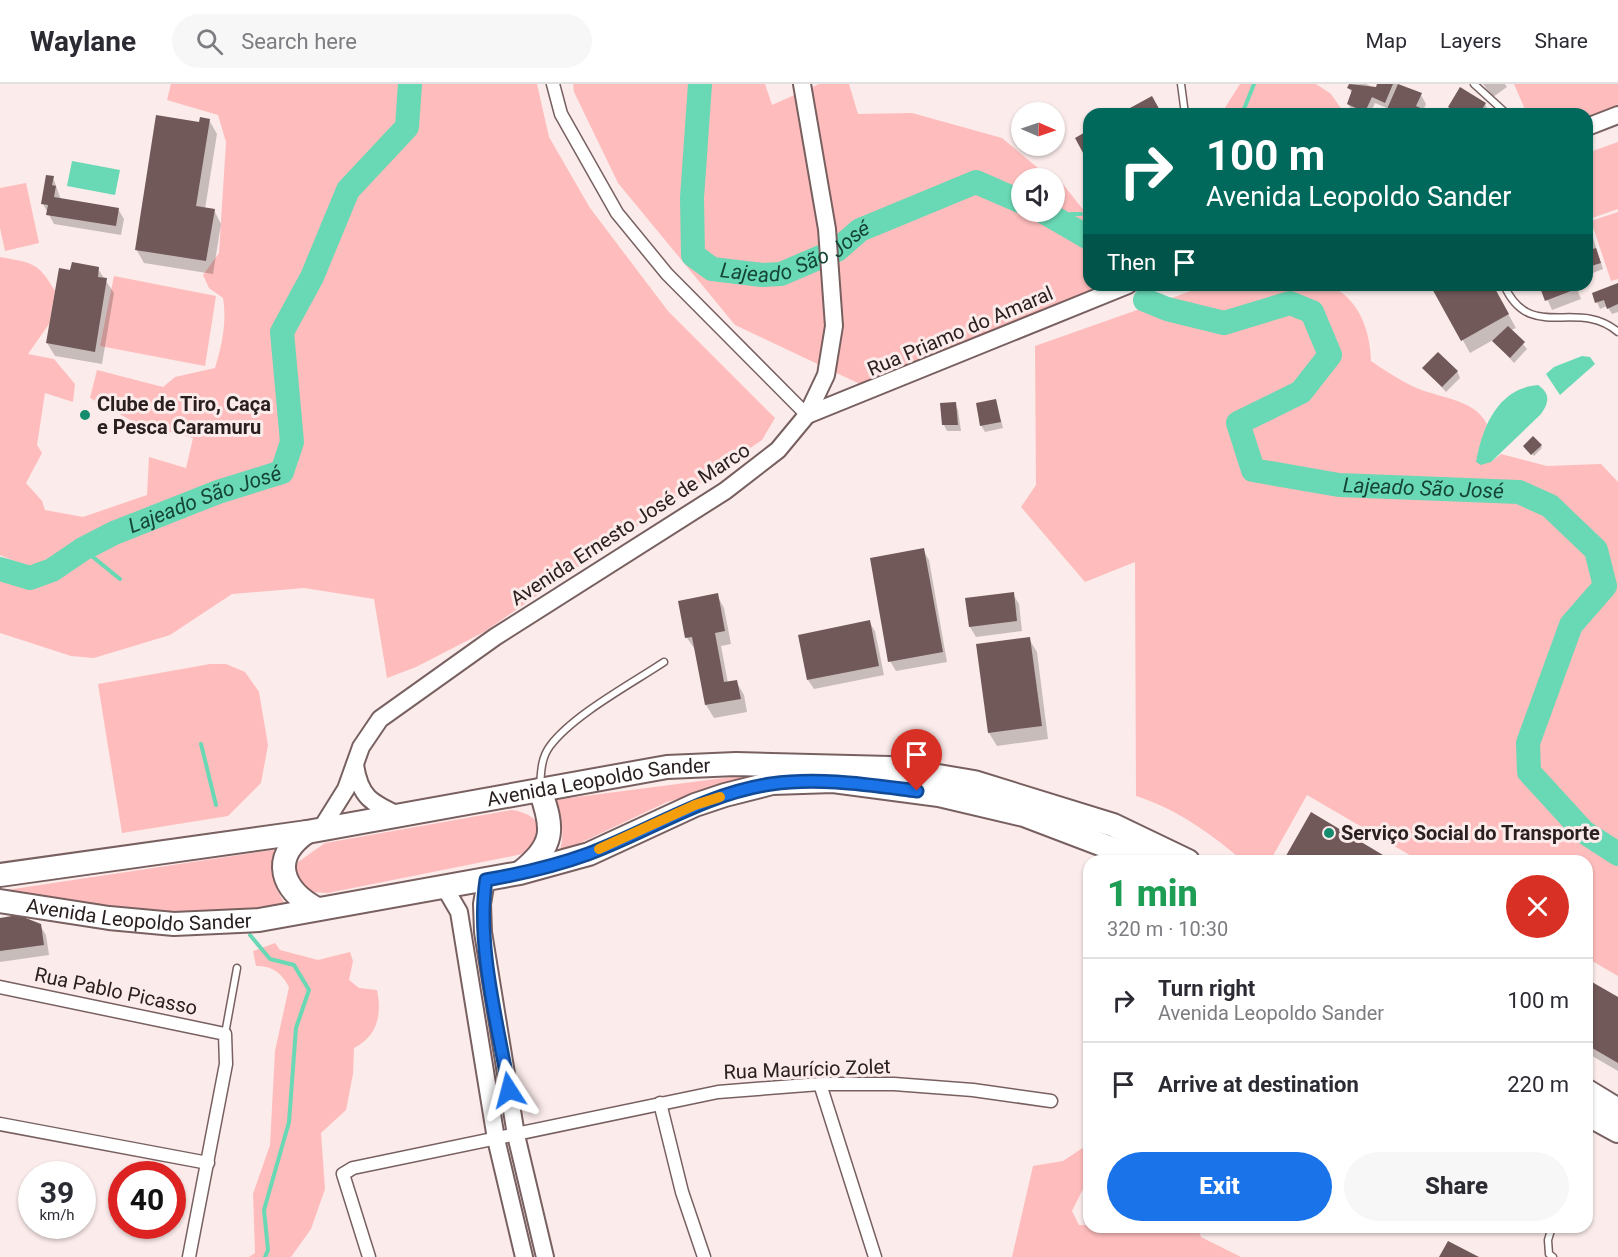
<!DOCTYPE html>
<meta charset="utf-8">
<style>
body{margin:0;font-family:Roboto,sans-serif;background:#f7f7f7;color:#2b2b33;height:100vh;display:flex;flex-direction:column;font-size:22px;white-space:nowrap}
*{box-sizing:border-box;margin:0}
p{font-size:20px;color:#7c7c81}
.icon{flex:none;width:33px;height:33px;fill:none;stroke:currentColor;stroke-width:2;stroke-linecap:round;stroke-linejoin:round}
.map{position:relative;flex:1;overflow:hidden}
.side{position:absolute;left:1083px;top:771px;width:510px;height:378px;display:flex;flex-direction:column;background:#fff;border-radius:18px;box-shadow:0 2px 4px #0004}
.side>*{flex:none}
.guide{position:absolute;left:1083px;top:24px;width:510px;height:183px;border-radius:18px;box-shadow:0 2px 4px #0004;background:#00695c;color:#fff;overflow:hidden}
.needle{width:39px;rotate:92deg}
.fabs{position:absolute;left:1011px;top:18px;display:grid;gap:12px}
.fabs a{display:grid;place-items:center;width:54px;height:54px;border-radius:50%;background:#fff;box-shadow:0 2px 4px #0004;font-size:30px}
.speed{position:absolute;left:18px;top:1077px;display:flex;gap:12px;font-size:30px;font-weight:700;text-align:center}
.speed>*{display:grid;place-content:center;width:78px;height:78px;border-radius:50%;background:#fff;box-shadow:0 2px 4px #0004;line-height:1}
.speed small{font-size:15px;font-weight:400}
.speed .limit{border:9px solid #d22;background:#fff;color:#111}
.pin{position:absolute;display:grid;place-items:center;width:51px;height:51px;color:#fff;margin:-62px -26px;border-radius:50% 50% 50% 0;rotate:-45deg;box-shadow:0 0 6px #0007}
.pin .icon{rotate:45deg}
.me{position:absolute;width:66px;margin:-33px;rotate:351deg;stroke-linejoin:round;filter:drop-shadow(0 0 4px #0008)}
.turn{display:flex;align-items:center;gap:21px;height:126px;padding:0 24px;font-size:27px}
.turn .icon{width:78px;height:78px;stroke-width:2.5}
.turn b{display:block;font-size:42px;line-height:51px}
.then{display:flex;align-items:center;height:57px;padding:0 24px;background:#0003;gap:12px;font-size:22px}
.round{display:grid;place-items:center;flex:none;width:63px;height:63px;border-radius:32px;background:#f7f7f7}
.summary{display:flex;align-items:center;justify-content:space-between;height:102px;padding:0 24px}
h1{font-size:36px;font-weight:800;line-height:45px;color:#1e9e55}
.primary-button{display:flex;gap:12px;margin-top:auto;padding:12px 24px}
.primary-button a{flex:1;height:69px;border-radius:36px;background:#1a73e8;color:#fff;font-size:24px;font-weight:800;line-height:69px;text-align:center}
.primary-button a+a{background:#f7f7f7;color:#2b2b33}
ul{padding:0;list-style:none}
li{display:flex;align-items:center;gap:18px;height:84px;padding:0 24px;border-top:2px solid #e1e1e2}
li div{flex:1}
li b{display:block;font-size:22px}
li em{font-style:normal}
header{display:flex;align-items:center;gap:36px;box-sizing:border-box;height:84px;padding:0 30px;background:#fff;border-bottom:2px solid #e1e1e2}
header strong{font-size:28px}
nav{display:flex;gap:33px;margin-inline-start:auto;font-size:21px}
.search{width:420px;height:54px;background:#f7f7f7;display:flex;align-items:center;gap:15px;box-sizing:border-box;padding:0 21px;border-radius:33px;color:#7c7c81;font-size:22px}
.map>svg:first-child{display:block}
</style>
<header>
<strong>Waylane</strong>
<div class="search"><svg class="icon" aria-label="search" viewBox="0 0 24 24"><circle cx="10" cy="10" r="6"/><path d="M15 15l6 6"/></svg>Search here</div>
<nav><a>Map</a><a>Layers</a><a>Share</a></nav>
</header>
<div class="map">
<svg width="1618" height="1173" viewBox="0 0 1618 1173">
<rect width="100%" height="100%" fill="#fbebea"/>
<g fill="#febdbc" fill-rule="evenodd">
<path d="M171,0H537L549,53L590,124L668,227L775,334L762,356L484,548L416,583L387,594L374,515L304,504L232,510L170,551L94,574L71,572L0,549V494L33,503L70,487L96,470L84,456L31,484L0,471V173C33,179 38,178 55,207L49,240L28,270L54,275L75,300L73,318L45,309L37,361L42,369L26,399L42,417L45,426L83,433L147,411L149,373L186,384L193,354L136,339L90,314L97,286L163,303L175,293L215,284C222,261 227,238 223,214L209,204L203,191L219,169L226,58L218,31L167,16Z"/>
<path d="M573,0H765L772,21L819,0H849L858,30L912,29L1002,54L1038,84L1058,94L1089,133V201H1108L862,301L735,241L618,99L574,8ZM1022,94H1054V128H1022Z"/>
<polygon points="1240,0 1316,0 1331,10 1345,30 1221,30"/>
<polygon points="1514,0 1618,0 1618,31 1587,43 1587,30 1527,30"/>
<polygon points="1618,58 1618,125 1589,135 1587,128 1587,69"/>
<polygon points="26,99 39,159 5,167 0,144 0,104"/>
<polygon points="1618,128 1618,195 1611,197 1591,137"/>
<polygon points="114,192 216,212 205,282 100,262"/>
<path d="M1208,201C1233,201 1325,196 1341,208C1363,225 1370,251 1371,277C1384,286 1398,295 1412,302C1436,314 1474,314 1487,340L1478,367L1491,378L1501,370L1547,382L1601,380L1618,398V892L1587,874V777H1420L1307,711L1270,777H1243C1210,749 1177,725 1136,712L1135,478L1085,498L1021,423L1036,401L1035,262Z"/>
<polygon points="210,580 226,580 245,588 259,608 268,661 261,699 228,732 122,749 98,600"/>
<path d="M769,688L667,718L559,769C565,752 563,731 554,716Z"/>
<path d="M511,726C533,728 554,746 531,766C527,769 518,771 513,772L328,809L309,808L295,789L298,778L325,759Z"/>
<path d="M279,765C269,786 273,802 286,821L217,833L133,831L0,807Z"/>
<path d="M275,859L280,866L318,876L350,868L353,877L349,896L359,904L377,906C382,930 378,952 354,964L353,990L346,1026L321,1049L325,1105L311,1145L291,1173H249L255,1169L253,1110L270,1061L275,967L289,903C281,888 272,882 256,882L253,867Z"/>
<polygon points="1089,905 1089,957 1085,956 1084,928"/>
<polygon points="1084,1063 1089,1064 1089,1093 1072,1127 1079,1141 1198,1143 1201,1153 1241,1173 1012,1173 1033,1082 1063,1077"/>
</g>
<g fill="#69d8b5">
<polygon points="72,77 120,86 115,111 67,102"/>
<polygon points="1582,272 1590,273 1595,280 1560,311 1546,290 1554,283"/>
<path d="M1538,301C1551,310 1549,319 1540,331L1491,378L1481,381L1476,378C1482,343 1498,304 1538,301Z"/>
</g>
<g fill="#0003">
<polygon points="1351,0 1366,0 1377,5 1379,0 1397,0 1421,11 1426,20 1423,27 1427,30 1404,30 1395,26 1396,30 1392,30 1389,25 1375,19 1370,30 1361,30 1352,26 1348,20 1352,10 1349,4"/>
<polygon points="1483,0 1505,0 1507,3 1493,13"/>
<polygon points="1485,20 1488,26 1486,30 1454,30 1449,23"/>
<polygon points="209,36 217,50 205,125 214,126 221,140 213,190 144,179 136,165 201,39"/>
<polygon points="53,93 61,116 118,125 124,135 121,151 54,140 43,120"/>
<polygon points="1587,135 1603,185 1593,189 1587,176"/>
<polygon points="98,185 114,209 102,280 55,272 47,259 72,188"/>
<polygon points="1432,201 1492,201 1516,244 1511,246 1527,265 1514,279 1493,256 1470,269"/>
<polygon points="1541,201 1582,201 1576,203 1581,215 1552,226"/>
<polygon points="1618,201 1618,228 1612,230 1607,222 1600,225 1597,218"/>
<polygon points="1424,284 1457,287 1460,294 1446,308"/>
<polygon points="996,316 1003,344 985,348 981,341"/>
<polygon points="955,320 958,326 961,347 947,347 944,341"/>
<polygon points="1541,362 1542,364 1534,372 1526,364"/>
<polygon points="923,466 929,476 947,578 896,587 890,577"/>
<polygon points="1013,510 1019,520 1022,547 976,553 970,543 967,516"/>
<polygon points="717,511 724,524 731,560 721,562 728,599 736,597 744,611 747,628 714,634 706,621 696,567 687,554 680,518"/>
<polygon points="869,538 875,547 884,591 814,605 808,596"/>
<polygon points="1029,555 1037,568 1048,655 997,662 989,649"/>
<polygon points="0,836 40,841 46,851 49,871 0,878"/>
<polygon points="1587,910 1618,915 1618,987 1587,969"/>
</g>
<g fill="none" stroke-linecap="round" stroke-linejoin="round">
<g stroke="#69d8b5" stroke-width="4">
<polyline points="1242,30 1254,0"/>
<polyline points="1062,135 1071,130 1081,130"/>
<polyline points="83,465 120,495"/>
<polyline points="201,660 216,721"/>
<polyline points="250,851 270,875 294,881 309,906 296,944 289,1038 264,1126 268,1166 265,1173"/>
</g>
<g stroke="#69d8b5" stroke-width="24">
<path id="s1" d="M700,0L692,114L693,171L712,185L762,191L781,190L837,166L860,146L976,98L1022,118"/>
<polyline points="1044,128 1089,154"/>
<path id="s2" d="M1145,216L1167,225L1224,239L1290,219L1312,228L1330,271L1301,308L1238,339L1253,386L1339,401L1519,408L1550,422L1596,466L1605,502L1571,541L1528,659L1529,688L1584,748L1618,770"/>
<path id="s3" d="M0,485L30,494L52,486L83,465L114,449L218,408L282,388L292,358L282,248L312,193L348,106L407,43L410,0"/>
</g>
</g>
<g fill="#705958">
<polygon points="1349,0 1376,3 1377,0 1393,0 1385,19 1372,13 1365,28 1347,20 1352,6 1347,4"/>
<polygon points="1398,0 1422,9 1416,22 1427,27 1427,30 1399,30 1387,25"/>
<polygon points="1460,3 1486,19 1479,30 1459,30 1448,23"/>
<polygon points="1152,12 1162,30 1119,30"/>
<polygon points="156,31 199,38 200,33 210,35 196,122 215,125 206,177 135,166"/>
<polygon points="1089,46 1089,80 1075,54"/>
<polygon points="46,91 54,92 52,101 56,102 54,113 119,124 116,142 46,131 48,121 41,120"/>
<polygon points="1587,140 1593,156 1587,158"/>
<polygon points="1596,164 1601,179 1588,183 1587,167"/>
<polygon points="72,178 99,183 98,193 107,194 95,268 46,259 59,184 70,186"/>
<polygon points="1618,199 1618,220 1607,225 1604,216 1595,219 1592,209"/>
<polygon points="1430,201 1493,201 1509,230 1461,257"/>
<polygon points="1539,201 1575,201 1576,205 1545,217"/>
<polygon points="1508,242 1525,258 1510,274 1492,257"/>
<polygon points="1438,268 1458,287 1442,303 1422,284"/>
<polygon points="996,315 1001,338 980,342 976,319"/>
<polygon points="956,318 958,341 942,341 940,319"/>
<polygon points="1533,352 1542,361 1531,371 1523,362"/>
<polygon points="924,464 943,568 888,578 870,474"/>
<polygon points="1014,508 1017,537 969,543 965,514"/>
<polygon points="718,509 725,547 715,549 724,598 737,596 741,615 705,621 692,553 685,554 678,517"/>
<polygon points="870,536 879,582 807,596 798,551"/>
<polygon points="1030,553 1042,642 988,649 976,560"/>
<polygon points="1311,728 1393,777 1283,777"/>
<polygon points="18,831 41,840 44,861 0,867 0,834"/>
<polygon points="1592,898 1618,913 1618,979 1587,961 1587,907"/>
<polygon points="1448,1157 1479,1173 1439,1173"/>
</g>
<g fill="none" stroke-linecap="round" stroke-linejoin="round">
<g stroke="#786060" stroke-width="9">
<g id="lane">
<polyline points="1181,0 1185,30"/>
<polyline points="1474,0 1507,30"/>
<path d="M1504,201C1530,260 1577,213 1618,248"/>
<path d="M540,703C541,688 541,674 550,662C573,631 631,600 664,578"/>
<polyline points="225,950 237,884"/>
<polyline points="1552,1143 1548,1156 1549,1170 1553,1173"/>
</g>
</g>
<g stroke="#786060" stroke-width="15">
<g id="street">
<polyline points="553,0 561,30 617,129 667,190 807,331"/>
<polyline points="0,903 225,950 226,980 189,1173"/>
<polyline points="820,1000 875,1173"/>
<polyline points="660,1019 682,1108 704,1173"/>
<polyline points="0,1040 208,1079"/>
<polyline points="369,1173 343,1090 353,1084 718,1008 820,1000 894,1000 973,1006 1051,1017"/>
</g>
</g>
<g stroke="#786060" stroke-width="20">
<g id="secondary">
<polyline points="1587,43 1618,31"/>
<polyline points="807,331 1128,201"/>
<path d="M355,681C360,714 372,719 400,732"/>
<polyline points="321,745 346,705 361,663 380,635 495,553 725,407 778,366 807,331 826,291 834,242 827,145 802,0"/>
<polyline points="486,796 482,820 483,848 516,1051 545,1173"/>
<polyline points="445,804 459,828 496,1055 524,1173"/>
</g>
</g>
<g stroke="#786060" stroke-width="26">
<g id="highway">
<path d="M307,748C269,774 282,806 317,825"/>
<path d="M521,788C555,761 554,745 540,706"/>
<path id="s4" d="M0,791L307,748L667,683L736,680L890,684L974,698L1113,741L1188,777"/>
<path id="s5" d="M0,817L109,834L174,840L259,836L520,789L589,770L695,721L725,711L772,699L833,697L939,711L1024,731L1145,777"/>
<polyline points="1587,1007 1618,1026"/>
<polyline points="1587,1030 1618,1047"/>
</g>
</g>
<use href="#lane" stroke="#fff" stroke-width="6"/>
<use href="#street" stroke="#fff" stroke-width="12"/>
<use href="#secondary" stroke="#fff" stroke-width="16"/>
<use href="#highway" stroke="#fff" stroke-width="22"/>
</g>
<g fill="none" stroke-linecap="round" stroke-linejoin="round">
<g stroke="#114b97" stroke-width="15">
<path id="route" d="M509,1006C498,941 476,861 486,796C520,790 555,782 588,770C650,747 704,710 771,700C819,693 869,701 917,707"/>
</g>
<use href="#route" stroke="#1a73e8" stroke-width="10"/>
<polyline stroke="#f59e0b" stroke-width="10" points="599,765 695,721 720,713"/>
</g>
<g fill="#158c6e" stroke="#fbebea" stroke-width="2">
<circle cx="85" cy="331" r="6"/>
<circle cx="1329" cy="749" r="6"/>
</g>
<g text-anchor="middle" stroke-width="6" stroke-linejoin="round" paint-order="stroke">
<g font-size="20" fill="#2a2020" stroke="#fbebea">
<text transform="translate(960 247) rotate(-23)" y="7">Rua Priamo do Amaral</text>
<text transform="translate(630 440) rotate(-33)" y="7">Avenida Ernesto José de Marco</text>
<text dy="7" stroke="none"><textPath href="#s4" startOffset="606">Avenida Leopoldo Sander</textPath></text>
<text dy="7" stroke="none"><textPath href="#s5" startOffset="140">Avenida Leopoldo Sander</textPath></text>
<text transform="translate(116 907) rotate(12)" y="7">Rua Pablo Picasso</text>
<text transform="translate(807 985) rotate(-2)" y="7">Rua Maurício Zolet</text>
</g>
<g font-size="20" font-weight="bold" fill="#2a2020" stroke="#fbebea" text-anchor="start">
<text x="97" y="327">Clube de Tiro, Caça<tspan x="97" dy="23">e Pesca Caramuru</tspan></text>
<text x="1341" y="756">Serviço Social do Transporte</text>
</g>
<g font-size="21" font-style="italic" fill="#154537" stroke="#fbebea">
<text dy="7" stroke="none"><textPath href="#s1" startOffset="284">Lajeado São José</textPath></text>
<text dy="7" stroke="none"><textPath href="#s2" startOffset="560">Lajeado São José</textPath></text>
<text dy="7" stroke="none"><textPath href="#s3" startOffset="224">Lajeado São José</textPath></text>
</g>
</g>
</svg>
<div class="fabs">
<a><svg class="needle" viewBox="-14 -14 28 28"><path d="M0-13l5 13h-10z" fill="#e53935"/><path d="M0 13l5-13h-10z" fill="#7c7c81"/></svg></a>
<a><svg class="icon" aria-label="sound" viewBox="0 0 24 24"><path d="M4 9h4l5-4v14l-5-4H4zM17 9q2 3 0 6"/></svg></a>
</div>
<div class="speed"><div>39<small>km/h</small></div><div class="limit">40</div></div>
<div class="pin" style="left:917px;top:707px;background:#d93025"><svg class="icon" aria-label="arrive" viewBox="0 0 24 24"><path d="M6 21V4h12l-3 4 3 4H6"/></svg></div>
<svg class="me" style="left:509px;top:1006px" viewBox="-20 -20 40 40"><path d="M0-17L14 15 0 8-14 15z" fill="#1a73e8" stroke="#fff" stroke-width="4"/></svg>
<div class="guide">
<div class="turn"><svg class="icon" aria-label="right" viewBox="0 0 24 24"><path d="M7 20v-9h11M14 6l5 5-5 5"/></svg><div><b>100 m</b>Avenida Leopoldo Sander</div></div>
<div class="then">Then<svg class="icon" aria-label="arrive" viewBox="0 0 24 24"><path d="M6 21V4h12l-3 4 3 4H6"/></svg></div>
</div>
<section class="side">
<div class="summary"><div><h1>1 min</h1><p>320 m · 10:30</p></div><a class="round" style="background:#d93025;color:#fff"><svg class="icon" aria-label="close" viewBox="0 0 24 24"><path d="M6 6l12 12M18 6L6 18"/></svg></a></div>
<ul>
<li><svg class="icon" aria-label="right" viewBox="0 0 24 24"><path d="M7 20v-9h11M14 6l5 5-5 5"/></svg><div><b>Turn right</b><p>Avenida Leopoldo Sander</p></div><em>100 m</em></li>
<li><svg class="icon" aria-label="arrive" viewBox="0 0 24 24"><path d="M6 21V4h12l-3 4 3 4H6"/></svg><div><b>Arrive at destination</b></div><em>220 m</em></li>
</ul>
<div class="primary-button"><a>Exit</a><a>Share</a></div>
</section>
</div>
